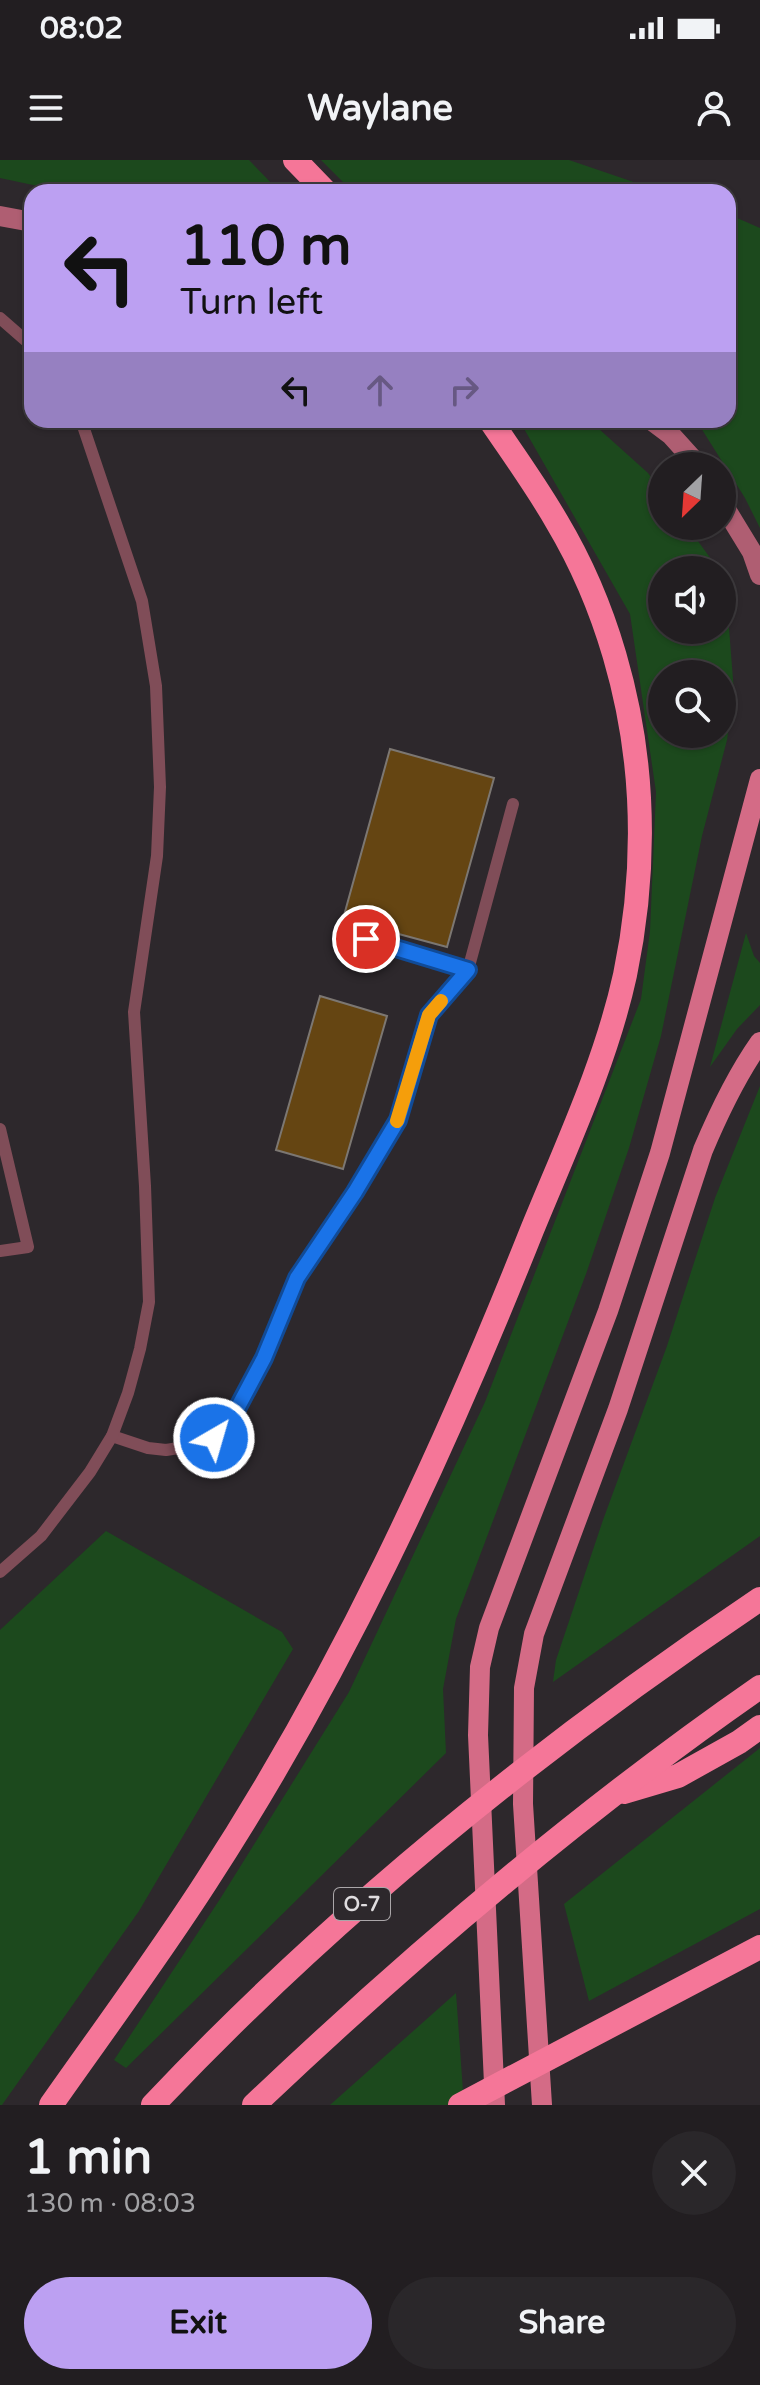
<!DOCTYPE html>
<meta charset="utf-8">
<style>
body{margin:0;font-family:"Varela Round",sans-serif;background:#2a272a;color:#f1f3f6;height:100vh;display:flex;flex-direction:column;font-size:30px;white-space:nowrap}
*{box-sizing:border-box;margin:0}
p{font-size:26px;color:#a2a2a5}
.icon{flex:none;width:44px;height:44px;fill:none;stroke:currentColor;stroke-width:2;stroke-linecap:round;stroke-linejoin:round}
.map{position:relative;height:1945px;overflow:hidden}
.sheet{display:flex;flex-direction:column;background:#221e21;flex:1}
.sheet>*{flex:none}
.hud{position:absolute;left:24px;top:24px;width:712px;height:244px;border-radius:24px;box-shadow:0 2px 6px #0004,0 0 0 2px #3f3c3f;background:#bca0f2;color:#111;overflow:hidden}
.needle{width:52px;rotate:205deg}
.tools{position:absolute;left:648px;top:292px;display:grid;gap:16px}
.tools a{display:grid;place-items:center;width:88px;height:88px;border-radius:50%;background:#221e21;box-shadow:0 2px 6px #0004,0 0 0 2px #3f3c3f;font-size:40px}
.pin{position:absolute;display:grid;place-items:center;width:68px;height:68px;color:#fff;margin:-34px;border:4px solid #fff;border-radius:50%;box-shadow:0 2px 8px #0007}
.me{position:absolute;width:88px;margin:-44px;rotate:38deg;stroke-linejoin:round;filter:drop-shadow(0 0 6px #0008)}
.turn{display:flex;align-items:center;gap:28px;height:168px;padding:0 24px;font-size:36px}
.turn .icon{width:104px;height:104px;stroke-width:2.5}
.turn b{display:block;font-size:56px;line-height:68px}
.lanes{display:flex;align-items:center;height:76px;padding:0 24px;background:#0003;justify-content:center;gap:40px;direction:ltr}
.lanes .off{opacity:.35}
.round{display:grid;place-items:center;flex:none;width:84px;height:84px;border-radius:42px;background:#2a272a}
.overview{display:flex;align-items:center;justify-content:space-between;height:136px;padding:0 24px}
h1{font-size:48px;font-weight:700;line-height:60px}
.action{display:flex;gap:16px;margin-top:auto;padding:16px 24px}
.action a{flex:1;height:92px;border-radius:48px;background:#bca0f2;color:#111;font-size:32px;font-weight:700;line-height:92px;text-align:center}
.action a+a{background:#2a272a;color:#f1f3f6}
.status{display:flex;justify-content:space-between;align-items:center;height:56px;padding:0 40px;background:#221e21;direction:ltr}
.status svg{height:22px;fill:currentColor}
header{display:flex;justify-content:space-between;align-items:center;height:104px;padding:0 24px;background:#221e21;font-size:36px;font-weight:700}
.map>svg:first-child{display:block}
</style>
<div class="status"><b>08:02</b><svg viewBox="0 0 49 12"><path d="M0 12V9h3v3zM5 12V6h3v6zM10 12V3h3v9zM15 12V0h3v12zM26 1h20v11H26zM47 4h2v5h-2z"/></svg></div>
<header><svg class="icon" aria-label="menu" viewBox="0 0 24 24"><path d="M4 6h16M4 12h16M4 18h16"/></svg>Waylane<svg class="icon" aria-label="person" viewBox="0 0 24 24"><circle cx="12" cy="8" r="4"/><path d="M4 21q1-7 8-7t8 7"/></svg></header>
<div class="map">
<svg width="760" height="1945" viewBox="0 0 760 1945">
<rect width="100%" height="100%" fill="#2d282c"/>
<g fill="#1c491d" fill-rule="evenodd">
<polygon points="0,0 249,0 280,32 66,32 0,18"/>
<polygon points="321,0 569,0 663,32 353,32"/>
<polygon points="728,54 760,68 760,368 745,338 696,260 728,260"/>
<path d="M519,260H589L648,313L662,332V366H687L719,410H662V470H722V424L729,468L734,532L727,580L702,676L661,876L629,988L586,1114L456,1459L443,1529L446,1593L126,1908L114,1900L220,1739L349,1532L485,1242L641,839L650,771L656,632L630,454ZM722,514V574H662V514Z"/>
<polygon points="746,773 754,796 760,803 760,845 737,869 710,907"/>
<polygon points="760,926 760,1376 553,1522 556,1500 603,1360 667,1186 715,1038"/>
<polygon points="106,1371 282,1472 293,1489 139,1751 2,1945 0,1945 0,1470"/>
<polygon points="760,1588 760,1749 589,1841 564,1744"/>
<polygon points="456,1833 464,1945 330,1945"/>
</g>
<g fill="#654512" stroke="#7c7772" stroke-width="2">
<polygon points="390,589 494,618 447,787 343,759"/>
<polygon points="320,836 387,856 343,1009 276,990"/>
</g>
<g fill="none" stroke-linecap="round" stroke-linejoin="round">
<g stroke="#804d58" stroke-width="12">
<polyline points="0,158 32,186"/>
<polyline points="366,779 468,810"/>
<polyline points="0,969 28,1087 0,1091"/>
<polyline points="112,1276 148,1288 166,1290 185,1287 214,1278 230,1262 264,1198 297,1118 355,1032 398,960 429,855 468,810 513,644"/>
<polyline points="0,1412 41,1376 90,1312 112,1276 128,1233 140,1189 149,1142 145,1026 134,852 157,696 160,627 156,526 142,441 81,260"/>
</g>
<g stroke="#af5e72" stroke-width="20">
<polyline points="0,56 32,62"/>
<polyline points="651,260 671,275 699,306"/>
<polyline points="722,343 752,392 760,415"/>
</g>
<g stroke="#d46b86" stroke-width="20">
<polyline points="495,1945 478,1575 480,1507 489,1468 608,1151 660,993 760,619"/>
<path d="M542,1945L523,1644L524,1528L534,1474L618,1249L703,990C719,952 736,916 760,882"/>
</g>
<g stroke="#f57698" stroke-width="24">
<polyline points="295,0 326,32"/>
<polyline points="624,1632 678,1616 739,1582 760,1567"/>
<path d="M51,1945C103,1871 157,1798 206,1722C339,1518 442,1296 532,1070C566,987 606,902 625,815C637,758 642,695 639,638C634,543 606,444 557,362C537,327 513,294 490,260"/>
<path d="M153,1945C334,1753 541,1586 760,1439"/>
<path d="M254,1945C413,1794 580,1652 760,1527"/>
<polyline points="460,1945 760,1787"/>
</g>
</g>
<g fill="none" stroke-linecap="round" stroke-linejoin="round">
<g stroke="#114b97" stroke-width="20">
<polyline id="route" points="214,1278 230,1262 264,1198 297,1118 355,1032 398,960 429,855 468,810 366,779"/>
</g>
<use href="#route" stroke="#1a73e8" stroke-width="14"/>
<polyline stroke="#f59e0b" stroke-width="14" points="397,961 429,855 441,841"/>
</g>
<g text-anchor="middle" stroke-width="7" stroke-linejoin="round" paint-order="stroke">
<rect fill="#2d282c" stroke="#aaa6a9" stroke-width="2" x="334" y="1728" width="56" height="32" rx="6"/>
<g font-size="20" font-weight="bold" fill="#dfdcdf">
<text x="362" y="1751">O-7</text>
</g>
</g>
</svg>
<div class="tools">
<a><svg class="needle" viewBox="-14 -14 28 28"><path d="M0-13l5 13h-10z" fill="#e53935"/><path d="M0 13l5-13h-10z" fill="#a2a2a5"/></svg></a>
<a><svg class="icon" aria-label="sound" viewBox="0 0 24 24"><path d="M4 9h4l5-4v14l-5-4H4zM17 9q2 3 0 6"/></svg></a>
<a><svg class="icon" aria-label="search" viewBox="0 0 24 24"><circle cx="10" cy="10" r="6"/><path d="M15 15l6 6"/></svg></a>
</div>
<div class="pin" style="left:366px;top:779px;background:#d93025"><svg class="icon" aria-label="arrive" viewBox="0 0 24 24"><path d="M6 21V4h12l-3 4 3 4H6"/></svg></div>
<svg class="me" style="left:214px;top:1278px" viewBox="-20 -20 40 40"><circle r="17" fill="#1a73e8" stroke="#fff" stroke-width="3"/><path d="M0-11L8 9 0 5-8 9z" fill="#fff"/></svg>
<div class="hud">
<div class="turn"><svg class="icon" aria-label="left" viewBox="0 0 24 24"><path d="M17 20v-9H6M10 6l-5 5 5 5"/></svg><div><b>110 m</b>Turn left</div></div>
<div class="lanes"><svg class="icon" aria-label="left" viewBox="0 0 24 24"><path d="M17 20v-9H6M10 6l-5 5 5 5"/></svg><svg class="icon off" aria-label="ahead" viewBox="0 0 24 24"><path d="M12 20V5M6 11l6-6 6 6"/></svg><svg class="icon off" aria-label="right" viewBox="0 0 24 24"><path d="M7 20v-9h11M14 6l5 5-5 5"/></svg></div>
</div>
</div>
<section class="sheet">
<div class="overview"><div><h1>1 min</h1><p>130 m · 08:03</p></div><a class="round"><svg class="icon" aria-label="close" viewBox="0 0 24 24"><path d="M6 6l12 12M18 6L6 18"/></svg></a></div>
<div class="action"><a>Exit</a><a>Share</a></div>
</section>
